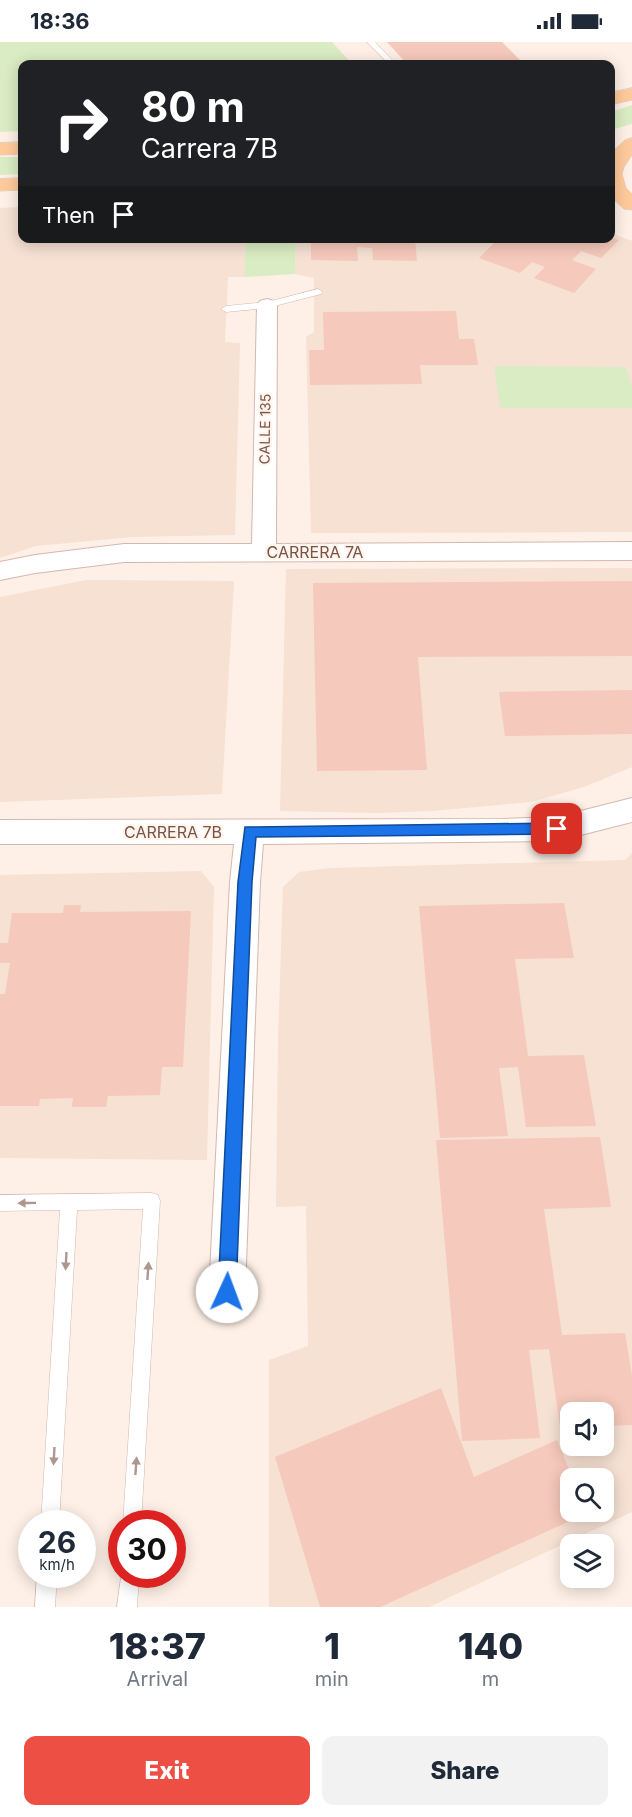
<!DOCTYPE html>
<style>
body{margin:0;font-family:Inter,sans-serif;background:#f2f2f3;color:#1f2937;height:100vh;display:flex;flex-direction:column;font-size:22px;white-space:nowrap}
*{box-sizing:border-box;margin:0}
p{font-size:20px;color:#747a83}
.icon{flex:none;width:33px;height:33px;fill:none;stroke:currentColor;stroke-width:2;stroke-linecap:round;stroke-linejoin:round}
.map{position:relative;height:1565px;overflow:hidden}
.sheet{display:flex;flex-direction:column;background:#fff;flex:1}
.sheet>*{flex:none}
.hud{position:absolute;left:18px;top:18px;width:597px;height:183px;border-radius:12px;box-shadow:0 3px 15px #0003;background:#202124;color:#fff;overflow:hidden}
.tools{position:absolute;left:560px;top:1360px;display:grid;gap:12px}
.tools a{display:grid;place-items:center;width:54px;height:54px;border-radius:12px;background:#fff;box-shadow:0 3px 15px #0003;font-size:30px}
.speed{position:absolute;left:18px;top:1468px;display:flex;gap:12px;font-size:30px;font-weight:700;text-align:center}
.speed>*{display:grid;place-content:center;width:78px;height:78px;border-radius:50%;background:#fff;box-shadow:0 3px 15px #0003;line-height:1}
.speed small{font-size:15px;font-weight:400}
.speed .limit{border:9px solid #d22;background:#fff;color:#111}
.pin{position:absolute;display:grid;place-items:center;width:51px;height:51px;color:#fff;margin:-26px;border-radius:12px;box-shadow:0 3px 9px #0006}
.me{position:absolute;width:66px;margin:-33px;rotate:2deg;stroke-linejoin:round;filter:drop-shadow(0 0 4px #0008)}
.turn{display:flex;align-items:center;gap:21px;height:126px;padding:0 24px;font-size:27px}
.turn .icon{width:78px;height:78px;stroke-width:2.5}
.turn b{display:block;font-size:42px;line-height:51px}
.then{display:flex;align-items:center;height:57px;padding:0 24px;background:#0003;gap:12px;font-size:22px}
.eta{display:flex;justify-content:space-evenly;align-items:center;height:102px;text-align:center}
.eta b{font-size:36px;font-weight:800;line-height:42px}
.button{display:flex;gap:12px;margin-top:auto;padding:12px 24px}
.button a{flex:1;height:69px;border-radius:12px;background:#ee4f44;color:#fff;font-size:24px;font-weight:800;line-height:69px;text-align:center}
.button a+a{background:#f2f2f3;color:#1f2937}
.status{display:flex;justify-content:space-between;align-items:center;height:42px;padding:0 30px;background:#fff;direction:ltr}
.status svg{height:16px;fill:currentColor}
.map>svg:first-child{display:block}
</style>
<div class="status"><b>18:36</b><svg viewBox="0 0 49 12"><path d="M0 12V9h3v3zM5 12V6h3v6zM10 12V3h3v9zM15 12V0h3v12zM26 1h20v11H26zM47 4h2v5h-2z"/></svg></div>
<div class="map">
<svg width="632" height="1565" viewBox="0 0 632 1565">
<rect width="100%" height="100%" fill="#fef0e6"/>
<g fill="#f6e1d3" fill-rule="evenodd">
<polygon points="22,165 22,196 246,197 244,235 228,235 225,300 240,301 235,493 133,495 36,504 0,516 0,166"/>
<polygon points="611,191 632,199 632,490 311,491 306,295 314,290 314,236 295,232 296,197 610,196"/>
<polygon points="632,526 632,725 584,745 531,760 432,769 378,771 280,769 286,527"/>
<polygon points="86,538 234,539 222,752 0,760 0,555"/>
<path d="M632,811V1470L429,1565H269V1318L308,1304L306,1164L276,1165L278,997L283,845L299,830L330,826L625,818ZM570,1371H603V1404H570ZM570,1437H603V1470H570Z"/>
<polygon points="201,829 214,845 207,1118 0,1116 0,833"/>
</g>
<g fill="#daecc3">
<polygon points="0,0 332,0 352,22 22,22 22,89 0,90"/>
<polygon points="632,63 632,82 611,88 611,70"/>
<polygon points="22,115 22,132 0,133 0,115"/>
<polygon points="246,197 296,197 295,232 244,235"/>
<polygon points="494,324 626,325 632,347 632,366 500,366"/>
</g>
<g fill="#f5c9bb">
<polygon points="387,0 502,0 524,22 407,22"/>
<polygon points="610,195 619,198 601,216 581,209 572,218 596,227 574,251 534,236 545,225 532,220 520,231 479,216 499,196 522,199 524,196"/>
<polygon points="311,196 415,196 417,219 373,218 372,206 357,205 358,219 311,218"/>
<polygon points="456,269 459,297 474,297 478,323 420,323 422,342 310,343 309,308 324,308 323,270"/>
<polygon points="632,539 632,614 418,615 427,728 317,729 313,541"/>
<polygon points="632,648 632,692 505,694 499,650"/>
<polygon points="564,861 574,916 515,917 528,1014 584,1013 596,1084 526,1085 518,1025 499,1026 508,1094 440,1096 419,864"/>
<polygon points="64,863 81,863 80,870 191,869 183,1025 162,1025 160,1053 108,1054 106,1065 72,1065 73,1056 40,1057 39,1064 0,1064 0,952 5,952 10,921 0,921 0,901 8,901 12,871 63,871"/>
<polygon points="600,1095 611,1165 544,1167 562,1293 625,1291 632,1334 632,1383 603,1384 603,1371 570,1371 570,1385 560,1385 549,1307 529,1308 540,1396 462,1399 436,1098"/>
<polygon points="441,1346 474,1435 557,1398 573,1437 570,1437 570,1470 590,1470 380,1565 320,1565 275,1415"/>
</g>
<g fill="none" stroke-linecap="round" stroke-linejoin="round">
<g stroke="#d3b8ad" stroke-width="1">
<g id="service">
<polygon points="367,0 375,0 396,22 389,22"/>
<polygon points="318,247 323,250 321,252 267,266 226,270 221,267 226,264 267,260"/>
<polygon points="152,1151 158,1153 160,1159 141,1482 123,1482 143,1167 77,1168 59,1482 41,1482 60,1168 0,1169 0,1153"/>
<polygon points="122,1528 122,1533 139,1533 137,1565 117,1565"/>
<polygon points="37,1533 57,1533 55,1565 35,1565"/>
</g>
</g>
<g stroke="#d3b8ad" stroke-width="2">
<g id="minor">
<polygon points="267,257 274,259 277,263 276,502 632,500 632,518 124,520 35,531 0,538 0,520 35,513 124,502 252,502 257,263 260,259"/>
<polygon points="632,756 632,780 557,799 263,802 260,840 245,1250 240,1263 227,1268 214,1263 209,1250 230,840 234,802 0,802 0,778 503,777 557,775"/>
</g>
</g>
<g stroke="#d9cfcc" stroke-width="1">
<g id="primary">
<polygon points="632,46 632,58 610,63 610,51"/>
<polygon points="632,96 632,113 624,125 622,132 626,146 632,152 632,168 624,167 610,154 610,112 625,98"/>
<polygon points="22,100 22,112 0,113 0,101"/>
<polygon points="22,136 22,148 0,149 0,137"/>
</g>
</g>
<use href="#service" fill="#fff" fill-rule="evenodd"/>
<use href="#minor" fill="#fff" fill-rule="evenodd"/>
<use href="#primary" fill="#ffca9b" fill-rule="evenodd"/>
</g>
<defs><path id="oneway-solid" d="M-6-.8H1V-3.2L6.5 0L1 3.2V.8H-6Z" transform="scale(1.5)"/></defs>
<g fill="#af9791">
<use href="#oneway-solid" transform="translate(27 1161) rotate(179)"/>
<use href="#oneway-solid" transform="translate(66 1219) rotate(93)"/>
<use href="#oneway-solid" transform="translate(148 1229) rotate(-86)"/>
<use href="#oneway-solid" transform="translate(54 1414) rotate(93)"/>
<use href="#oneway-solid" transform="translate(136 1424) rotate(-86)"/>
</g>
<polygon fill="#1a73e8" stroke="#114b97" stroke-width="1.5" points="557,781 562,782 564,787 562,791 557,792 256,795 252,840 236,1250 233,1256 227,1258 221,1256 218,1250 238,840 245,785"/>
<g text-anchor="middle" stroke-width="4.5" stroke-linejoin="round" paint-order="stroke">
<g font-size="14" fill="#795248" stroke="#fff5ed">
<text transform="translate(265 387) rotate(-89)" y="5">CALLE 135</text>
</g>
<g font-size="16" fill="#795248" stroke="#fff5ed">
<text x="315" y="516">CARRERA 7A</text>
<text x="173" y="796">CARRERA 7B</text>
</g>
</g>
</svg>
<div class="tools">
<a><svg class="icon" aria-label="sound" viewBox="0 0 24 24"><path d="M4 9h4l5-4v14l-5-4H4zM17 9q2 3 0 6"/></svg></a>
<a><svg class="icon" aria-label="search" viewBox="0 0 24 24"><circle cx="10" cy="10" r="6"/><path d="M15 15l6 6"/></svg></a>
<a><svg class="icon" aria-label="layers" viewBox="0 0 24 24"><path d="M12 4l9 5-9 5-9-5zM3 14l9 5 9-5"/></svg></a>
</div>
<div class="speed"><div>26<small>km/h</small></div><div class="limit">30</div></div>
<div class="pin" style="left:557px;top:787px;background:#d93025"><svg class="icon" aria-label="arrive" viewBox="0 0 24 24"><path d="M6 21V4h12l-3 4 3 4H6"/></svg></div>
<svg class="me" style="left:227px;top:1250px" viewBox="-20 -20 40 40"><circle r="19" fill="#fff"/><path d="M0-13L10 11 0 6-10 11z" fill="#1a73e8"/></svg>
<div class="hud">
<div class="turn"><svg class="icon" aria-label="right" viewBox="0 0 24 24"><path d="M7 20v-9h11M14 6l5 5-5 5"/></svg><div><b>80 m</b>Carrera 7B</div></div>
<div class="then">Then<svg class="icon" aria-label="arrive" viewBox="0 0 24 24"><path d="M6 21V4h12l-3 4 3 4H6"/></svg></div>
</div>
</div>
<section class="sheet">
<div class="eta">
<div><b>18:37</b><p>Arrival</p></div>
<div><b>1</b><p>min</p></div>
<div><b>140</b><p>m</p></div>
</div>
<div class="button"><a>Exit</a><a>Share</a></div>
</section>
